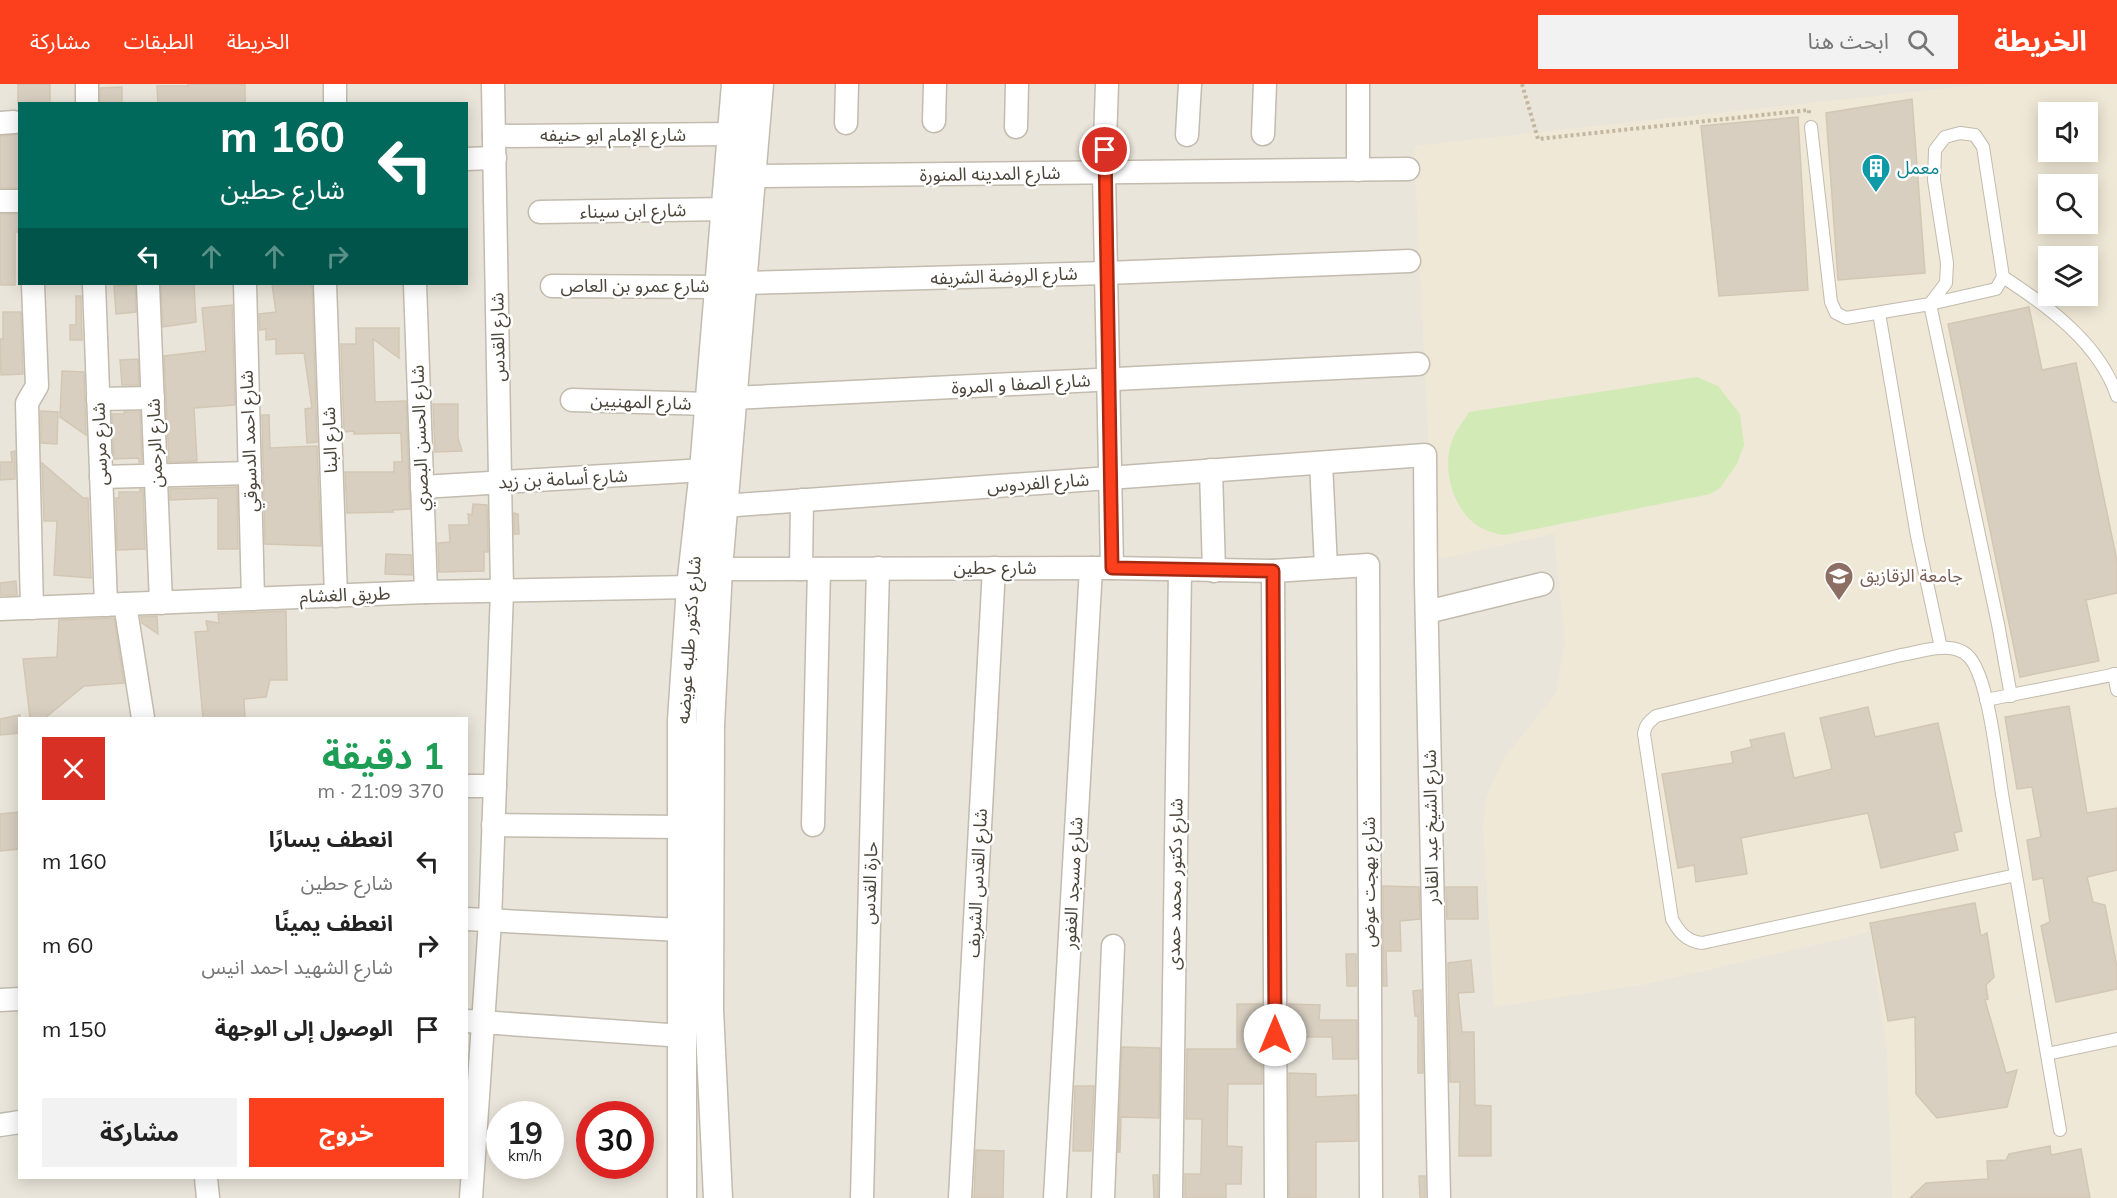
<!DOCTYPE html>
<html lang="ar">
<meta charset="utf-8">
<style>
body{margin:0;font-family:Mulish,"Noto Sans Arabic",sans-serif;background:#f2f2f2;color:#222;direction:rtl;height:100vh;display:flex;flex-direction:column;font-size:22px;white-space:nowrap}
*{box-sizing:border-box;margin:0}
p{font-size:20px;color:#767676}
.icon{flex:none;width:33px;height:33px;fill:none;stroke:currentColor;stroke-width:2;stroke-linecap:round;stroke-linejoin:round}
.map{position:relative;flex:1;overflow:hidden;direction:ltr}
.details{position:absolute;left:18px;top:633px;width:450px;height:462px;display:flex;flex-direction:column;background:#fff;border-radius:0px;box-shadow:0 3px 15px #0003;direction:rtl}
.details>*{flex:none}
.hud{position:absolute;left:18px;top:18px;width:450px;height:183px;border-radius:0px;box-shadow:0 3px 15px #0003;direction:rtl;background:#00695c;color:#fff;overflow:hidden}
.buttons{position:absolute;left:2038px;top:18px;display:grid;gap:12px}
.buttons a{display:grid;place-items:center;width:60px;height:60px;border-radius:0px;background:#fff;box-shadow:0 3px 15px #0003;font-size:30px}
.speed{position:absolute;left:486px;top:1017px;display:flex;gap:12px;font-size:30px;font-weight:700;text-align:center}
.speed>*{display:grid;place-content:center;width:78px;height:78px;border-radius:50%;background:#fff;box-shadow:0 3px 15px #0003;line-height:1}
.speed small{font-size:15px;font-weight:400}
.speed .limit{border:9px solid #d22;background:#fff;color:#111}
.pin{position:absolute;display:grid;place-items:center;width:51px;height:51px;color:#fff;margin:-26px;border:3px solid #fff;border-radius:50%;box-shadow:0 2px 6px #0007}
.me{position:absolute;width:66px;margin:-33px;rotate:0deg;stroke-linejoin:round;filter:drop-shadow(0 0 4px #0008)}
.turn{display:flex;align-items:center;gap:21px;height:126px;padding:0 24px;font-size:27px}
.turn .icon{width:78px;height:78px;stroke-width:2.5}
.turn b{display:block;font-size:42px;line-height:51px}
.lanes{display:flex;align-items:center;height:57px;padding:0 24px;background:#0003;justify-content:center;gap:30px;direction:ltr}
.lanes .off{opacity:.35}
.round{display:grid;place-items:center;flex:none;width:63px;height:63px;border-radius:0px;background:#f2f2f2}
.summary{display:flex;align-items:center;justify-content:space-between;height:102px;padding:0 24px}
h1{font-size:36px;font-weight:700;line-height:45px;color:#1e9e55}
.primary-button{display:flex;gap:12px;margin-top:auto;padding:12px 24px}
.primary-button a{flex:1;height:69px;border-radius:0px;background:#fc3f1d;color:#fff;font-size:24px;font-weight:700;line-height:69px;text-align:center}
.primary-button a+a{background:#f2f2f2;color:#222}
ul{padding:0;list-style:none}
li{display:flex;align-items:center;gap:18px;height:84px;padding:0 24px}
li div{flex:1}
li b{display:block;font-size:22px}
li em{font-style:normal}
header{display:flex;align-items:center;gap:36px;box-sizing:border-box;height:84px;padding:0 30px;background:#fc3f1d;color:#fff}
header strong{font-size:28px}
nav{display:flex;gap:33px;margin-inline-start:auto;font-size:21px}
.search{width:420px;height:54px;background:#f2f2f2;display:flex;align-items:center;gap:15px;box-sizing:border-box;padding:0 21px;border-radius:0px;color:#767676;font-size:22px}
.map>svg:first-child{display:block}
</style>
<header>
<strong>الخريطة</strong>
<div class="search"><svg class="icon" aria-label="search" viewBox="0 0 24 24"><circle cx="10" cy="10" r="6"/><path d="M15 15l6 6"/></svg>ابحث هنا</div>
<nav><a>الخريطة</a><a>الطبقات</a><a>مشاركة</a></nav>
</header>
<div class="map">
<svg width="2117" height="1114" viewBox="0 0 2117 1114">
<rect width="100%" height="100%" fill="#f6f3ec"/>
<path fill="#eae5da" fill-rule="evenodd" d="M0,0H2117V1114H0ZM20,20H466V200H20ZM2049,28H2088V68H2049ZM2049,100H2088V140H2049ZM2049,172H2088V212H2049ZM20,634H466V1094H20ZM500,1030H550V1082H500ZM590,1030H640V1082H590Z"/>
<path fill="#efe8d6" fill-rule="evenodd" d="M1986,0H2117V1114H1892L1887,969L1870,848L1647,900L1494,923L1483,742L1487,711L1505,673L1556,609L1565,558L1554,450L1434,476L1414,62ZM2049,28H2088V68H2049ZM2049,100H2088V140H2049ZM2049,172H2088V212H2049Z"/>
<path fill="#d2eab5" d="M1697,293L1718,302L1740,330L1744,361L1737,380L1720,404L1710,410L1505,451C1495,450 1482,446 1474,439C1452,422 1442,383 1452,357C1455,347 1464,337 1469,328Z"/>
<g fill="#d8cfc1" stroke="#d3c7b4" stroke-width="1.5">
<rect x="18" y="0" width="32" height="20"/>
<polygon points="188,0 245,0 245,20 158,20 157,2 188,2"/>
<polygon points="122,3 122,20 100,20 100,4"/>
<polygon points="1912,15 1925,189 1838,196 1826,29"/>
<polygon points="1798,33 1808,206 1719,212 1701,42"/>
<polygon points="20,50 20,104 0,104 0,52"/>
<polygon points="0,130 20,130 20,148 15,148 15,201 0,201"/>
<polygon points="161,200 194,200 196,238 163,243"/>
<polygon points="272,200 312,200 317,358 307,359 305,325 312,324 304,269 276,270 276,255 266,256 266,245 260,246 259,230 276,228"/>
<polygon points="135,201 136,228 116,230 114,202"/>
<polygon points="76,212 81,212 82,256 70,256 70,241 76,241"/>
<polygon points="232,221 235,321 194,324 197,377 169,378 164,272 206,267 202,224"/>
<polygon points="2029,223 2042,286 2076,279 2117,477 2117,509 2086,516 2099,577 2020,593 1948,240"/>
<polygon points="3,228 21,228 23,290 1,291 0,255 3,255"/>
<polygon points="356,244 399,244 399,274 373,255 375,318 406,317 410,425 392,426 393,428 347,429 345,388 394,388 394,378 402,378 401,349 354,350 354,347 344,348 341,260 356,260"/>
<polygon points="138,275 139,301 122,301 120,276"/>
<polygon points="62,287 84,288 86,351 60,333"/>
<polygon points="433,320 458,320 458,354 462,367 435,368"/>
<polygon points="41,327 58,328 57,360 41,359"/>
<polygon points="124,328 140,328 142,378 139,378 139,374 114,375 112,330 124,330"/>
<polygon points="262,331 269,331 270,364 317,362 321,462 265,460"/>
<polygon points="15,367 15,395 0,396 0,378 12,378 11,368"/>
<polygon points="42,379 83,414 88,414 91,494 54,491 57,437 44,437"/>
<polygon points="237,403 238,465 218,465 218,414 170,416 170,405"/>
<polygon points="140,405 143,405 145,465 117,466 116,414 119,414 119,408 140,408"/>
<polygon points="473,420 487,421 488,468 484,468 484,487 439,488 438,459 450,458 449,441 469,441 468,430 472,431"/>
<polygon points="514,429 518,430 519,450 514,450"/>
<polygon points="386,470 411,471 412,491 385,490"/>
<polygon points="16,497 17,511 0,511 0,499"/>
<polygon points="286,527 287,596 270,596 266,613 244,615 245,634 203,634 195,548 208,547 206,537 219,539 218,530"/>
<polygon points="157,532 158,550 142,539 141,533"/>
<polygon points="114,534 124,599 84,602 45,634 30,634 23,575 57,573 59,536"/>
<polygon points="2069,622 2087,729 2117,724 2117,786 2087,793 2093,818 2105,821 2117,883 2117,905 2056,918 2041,842 2050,838 2043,794 2033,796 2027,756 2041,753 2032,703 2017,705 2005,633"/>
<polygon points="1868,623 1875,653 1938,639 1962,747 1954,749 1958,766 1881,784 1868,729 1741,754 1747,790 1696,798 1694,781 1678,784 1662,690 1733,679 1731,668 1752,663 1750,656 1784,649 1794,694 1832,685 1820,634"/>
<polygon points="20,631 20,649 0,651 0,635"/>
<polygon points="20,728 20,765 0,767 0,730"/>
<polygon points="1383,802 1419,803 1420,835 1400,837 1401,867 1386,867 1387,902 1383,902"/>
<polygon points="1446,803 1477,803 1478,835 1447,835"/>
<polygon points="1975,819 1981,852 1987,849 1994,893 1986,901 1988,915 1985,916 2006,989 2017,986 2007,1023 1937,1034 1916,1010 1915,933 1888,937 1870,839"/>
<polygon points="1346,870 1356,870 1356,902 1347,902"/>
<polygon points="1471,876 1474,908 1458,909 1462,948 1474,948 1475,1021 1491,1022 1491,1072 1459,1072 1460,998 1450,998 1448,879"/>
<polygon points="1421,906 1423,989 1418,989 1418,932 1415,932 1413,907"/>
<polygon points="1237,920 1262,920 1262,1000 1228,1000 1227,1062 1242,1063 1241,1100 1226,1100 1226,1114 1185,1114 1185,1090 1201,1090 1202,1035 1186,1035 1187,965 1237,965"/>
<polygon points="1289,920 1320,921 1319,936 1357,936 1357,975 1333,975 1332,953 1289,953"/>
<polygon points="1122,963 1160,964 1159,1034 1121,1033 1120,1068 1118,1068"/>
<polygon points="1289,989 1316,990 1316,1013 1357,1011 1357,1057 1316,1058 1316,1114 1289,1114"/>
<polygon points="1075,1002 1094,1002 1091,1067 1073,1067"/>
<polygon points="2050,1062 2051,1071 2081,1065 2090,1114 1910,1114 1926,1099 1988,1095 1987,1077 2006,1076 2009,1070"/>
<polygon points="976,1066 1004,1067 1003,1114 974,1114"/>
<polygon points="1153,1091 1158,1091 1158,1114 1154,1114"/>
<polygon points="1419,1092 1425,1092 1425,1114 1420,1114"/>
</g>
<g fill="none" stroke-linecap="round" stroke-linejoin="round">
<g stroke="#c2bbae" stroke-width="14">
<g id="service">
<polyline points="1811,43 1831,218 1836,229 1846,234 1930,220 1996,205 2003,193 1983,63 1975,51 1960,49 1945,53 1935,66 1934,96 1947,179 1946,199 1930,220"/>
<path d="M2003,193C2048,222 2099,259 2117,312"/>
<polyline points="1930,220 1998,540 2011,612"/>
<polyline points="1879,229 1917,452 1941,564"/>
<polyline points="2114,590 2117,606"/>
<polyline points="1986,616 2117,590"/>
<path d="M2016,791L1702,859C1686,857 1679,848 1672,835L1644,650C1645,641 1649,638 1656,632L1901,571C1921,568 1954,555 1970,574C1989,597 1997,679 2002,710C2022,822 2041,934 2060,1046"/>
<polyline points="2047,970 2117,955"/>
</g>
</g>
<g stroke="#c2bbae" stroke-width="25">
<g id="minor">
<polyline points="87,0 87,20"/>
<polyline points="335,0 335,20"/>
<polyline points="1107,0 1104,88 1112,484"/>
<polyline points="1358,0 1358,86"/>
<polyline points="934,37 935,0"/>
<polyline points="0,39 14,38"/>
<polyline points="846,39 847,0"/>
<polyline points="1016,43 1017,0"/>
<polyline points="1263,50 1265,0"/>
<polyline points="1187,51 1190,0"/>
<polyline points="494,52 732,50"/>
<polyline points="466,75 495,74"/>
<polyline points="751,92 1408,85"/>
<polyline points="0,117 20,117"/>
<polyline points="540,128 726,125"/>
<polyline points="742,199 1106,189 1409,177"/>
<polyline points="94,200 106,521"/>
<polyline points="148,200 161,519"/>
<polyline points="245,200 253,515"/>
<polyline points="325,200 336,512"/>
<polyline points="415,200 426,508"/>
<polyline points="552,202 719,203"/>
<polyline points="732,314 1418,280"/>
<polyline points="98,315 153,314"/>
<polyline points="572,316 709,320"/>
<polyline points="1321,379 1326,483"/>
<polyline points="1211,386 1214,487"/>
<polyline points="101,393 250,389"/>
<polyline points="422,403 704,386"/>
<polyline points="723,422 1425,371 1426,499 1439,1114"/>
<polyline points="718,485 1112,484 1273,487 1368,481 1371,1114"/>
<polyline points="801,485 802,416"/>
<polyline points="1273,487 1276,1114"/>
<polyline points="125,520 143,634"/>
<polyline points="32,524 27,319 37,302 33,200"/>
<polyline points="0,525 426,508 691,503"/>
<polyline points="1427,528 1542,500"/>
<polyline points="466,702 495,702"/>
<polyline points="493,741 681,743"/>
<polyline points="813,741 819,485"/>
<polyline points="466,835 681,846"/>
<polyline points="0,916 20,915"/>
<polyline points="466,937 683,952"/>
<polyline points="0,1041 20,1038"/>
<polyline points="206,1094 208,1114"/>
<polyline points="471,1114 490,837 502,507 493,0"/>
<polyline points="862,1114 878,484"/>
<polyline points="960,1114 994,484"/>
<polyline points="1055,1114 1091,484"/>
<polyline points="1103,1114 1113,862"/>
<polyline points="1171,1114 1180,486"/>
</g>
</g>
<g stroke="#c2bbae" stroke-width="31">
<g id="tertiary">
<polyline points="682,1114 682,636 691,503 704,386 736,0"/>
<polyline points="718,1114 709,926 710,641 718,485 759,0"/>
</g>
</g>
<polyline stroke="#c4b79f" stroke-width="4" stroke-dasharray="3 3" stroke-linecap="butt" points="1522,0 1538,55 1809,26 1809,31"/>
<use href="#service" stroke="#fff" stroke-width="12"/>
<use href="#minor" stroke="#fff" stroke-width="22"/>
<use href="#tertiary" stroke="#fff" stroke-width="28"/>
</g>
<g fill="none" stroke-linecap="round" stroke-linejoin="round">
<g stroke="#a42913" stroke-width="15">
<polyline id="route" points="1105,66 1112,484 1273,487 1275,951"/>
</g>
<use href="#route" stroke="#fc3f1d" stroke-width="10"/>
</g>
<defs>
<g id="building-pin" transform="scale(1.5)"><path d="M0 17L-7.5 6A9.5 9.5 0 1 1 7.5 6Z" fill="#0f9aa8" stroke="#fff"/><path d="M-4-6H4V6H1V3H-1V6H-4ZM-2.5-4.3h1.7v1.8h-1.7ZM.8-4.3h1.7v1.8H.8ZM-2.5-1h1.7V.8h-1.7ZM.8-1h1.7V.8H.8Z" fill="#fff"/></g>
<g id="university-pin" transform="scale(1.5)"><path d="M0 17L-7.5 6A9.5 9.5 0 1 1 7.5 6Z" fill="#8d6e63" stroke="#fff"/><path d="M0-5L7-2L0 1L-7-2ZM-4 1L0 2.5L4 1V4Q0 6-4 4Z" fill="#fff"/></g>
</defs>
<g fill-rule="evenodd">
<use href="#building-pin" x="1876" y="84"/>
<use href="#university-pin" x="1839" y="492"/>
</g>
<g text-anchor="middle" stroke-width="5" stroke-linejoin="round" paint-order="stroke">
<g font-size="18" fill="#4b4439" stroke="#fff">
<text x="613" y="57">شارع الإمام ابو حنيفه</text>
<text transform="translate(990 90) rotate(-1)" y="6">شارع المدينه المنورة</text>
<text transform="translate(633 127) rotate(-1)" y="6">شارع ابن سيناء</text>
<text transform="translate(1004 192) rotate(-2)" y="6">شارع الروضة الشريفه</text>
<text x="635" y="208">شارع عمرو بن العاص</text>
<text transform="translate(498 253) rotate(-91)" y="6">شارع القدس</text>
<text transform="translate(1021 300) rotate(-3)" y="6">شارع الصفا و المروة</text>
<text transform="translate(641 318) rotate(2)" y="6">شارع المهنيين</text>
<text transform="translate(420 354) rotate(-92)" y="6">شارع الحسن البصري</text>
<text transform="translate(330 356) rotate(-92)" y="6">شارع البنا</text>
<text transform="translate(249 357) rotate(-92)" y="6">شارع احمد الدسوقي</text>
<text transform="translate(155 359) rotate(-92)" y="6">شارع الرحمن</text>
<text transform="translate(100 360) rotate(-92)" y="6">شارع مرسى</text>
<text transform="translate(563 395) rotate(-3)" y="6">شارع أسامة بن زيد</text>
<text transform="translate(1038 399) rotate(-4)" y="6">شارع الفردوس</text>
<text x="995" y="490">شارع حطين</text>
<text transform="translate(345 511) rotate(-2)" y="6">طريق الغشام</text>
<text transform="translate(689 556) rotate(-86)" y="6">شارع دكتور طلبه عويضه</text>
<text transform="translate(1431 743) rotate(-91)" y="6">شارع الشيخ عبد القادر</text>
<text transform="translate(1369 798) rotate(-90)" y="6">شارع بهجت عوض</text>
<text transform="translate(870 799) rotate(-88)" y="6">حارة القدس</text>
<text transform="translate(977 799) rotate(-87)" y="6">شارع القدس الشريف</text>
<text transform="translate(1073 799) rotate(-87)" y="6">شارع مسجد الغفور</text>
<text transform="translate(1175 800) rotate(-89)" y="6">شارع دكتور محمد حمدى</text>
</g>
<g font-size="18" fill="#0d838f" stroke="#fff" text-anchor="start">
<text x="1897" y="90">معمل</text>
</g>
<g font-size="18" fill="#785e54" stroke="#fff" text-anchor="start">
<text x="1860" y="498">جامعة الزقازيق</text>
</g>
</g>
</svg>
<div class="buttons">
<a><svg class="icon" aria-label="sound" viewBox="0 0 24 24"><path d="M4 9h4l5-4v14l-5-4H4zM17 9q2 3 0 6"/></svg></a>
<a><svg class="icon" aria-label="search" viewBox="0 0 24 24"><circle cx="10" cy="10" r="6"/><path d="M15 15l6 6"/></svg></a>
<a><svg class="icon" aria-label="layers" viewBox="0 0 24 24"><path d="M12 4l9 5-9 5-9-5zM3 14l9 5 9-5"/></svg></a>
</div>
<div class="speed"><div>19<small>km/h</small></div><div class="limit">30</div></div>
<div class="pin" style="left:1105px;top:66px;background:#d93025"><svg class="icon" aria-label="arrive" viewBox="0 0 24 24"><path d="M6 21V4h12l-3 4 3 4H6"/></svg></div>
<svg class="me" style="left:1275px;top:951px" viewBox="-20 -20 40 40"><circle r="19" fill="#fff"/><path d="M0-13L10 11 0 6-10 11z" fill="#fc3f1d"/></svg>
<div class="hud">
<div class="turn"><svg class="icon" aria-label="left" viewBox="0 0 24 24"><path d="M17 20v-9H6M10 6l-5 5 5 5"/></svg><div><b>160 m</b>شارع حطين</div></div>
<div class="lanes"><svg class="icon" aria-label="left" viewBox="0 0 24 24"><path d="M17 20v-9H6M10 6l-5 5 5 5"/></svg><svg class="icon off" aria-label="ahead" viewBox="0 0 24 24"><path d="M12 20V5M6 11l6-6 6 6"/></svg><svg class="icon off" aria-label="ahead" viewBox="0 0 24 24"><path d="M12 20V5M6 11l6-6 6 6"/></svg><svg class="icon off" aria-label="right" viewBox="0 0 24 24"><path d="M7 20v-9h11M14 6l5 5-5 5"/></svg></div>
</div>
<section class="details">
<div class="summary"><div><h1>1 دقيقة</h1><p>370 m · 21:09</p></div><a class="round" style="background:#d93025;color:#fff"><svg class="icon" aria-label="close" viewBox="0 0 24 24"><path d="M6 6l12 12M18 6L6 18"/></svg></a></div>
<ul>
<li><svg class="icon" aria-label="left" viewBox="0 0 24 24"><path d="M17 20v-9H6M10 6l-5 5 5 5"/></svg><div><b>انعطف يسارًا</b><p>شارع حطين</p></div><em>160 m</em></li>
<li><svg class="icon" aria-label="right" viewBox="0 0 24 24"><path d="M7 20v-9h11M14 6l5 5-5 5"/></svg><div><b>انعطف يمينًا</b><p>شارع الشهيد احمد انيس</p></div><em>60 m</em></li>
<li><svg class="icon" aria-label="arrive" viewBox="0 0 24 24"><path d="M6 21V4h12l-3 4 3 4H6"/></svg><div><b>الوصول إلى الوجهة</b></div><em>150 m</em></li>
</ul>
<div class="primary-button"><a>خروج</a><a>مشاركة</a></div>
</section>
</div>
